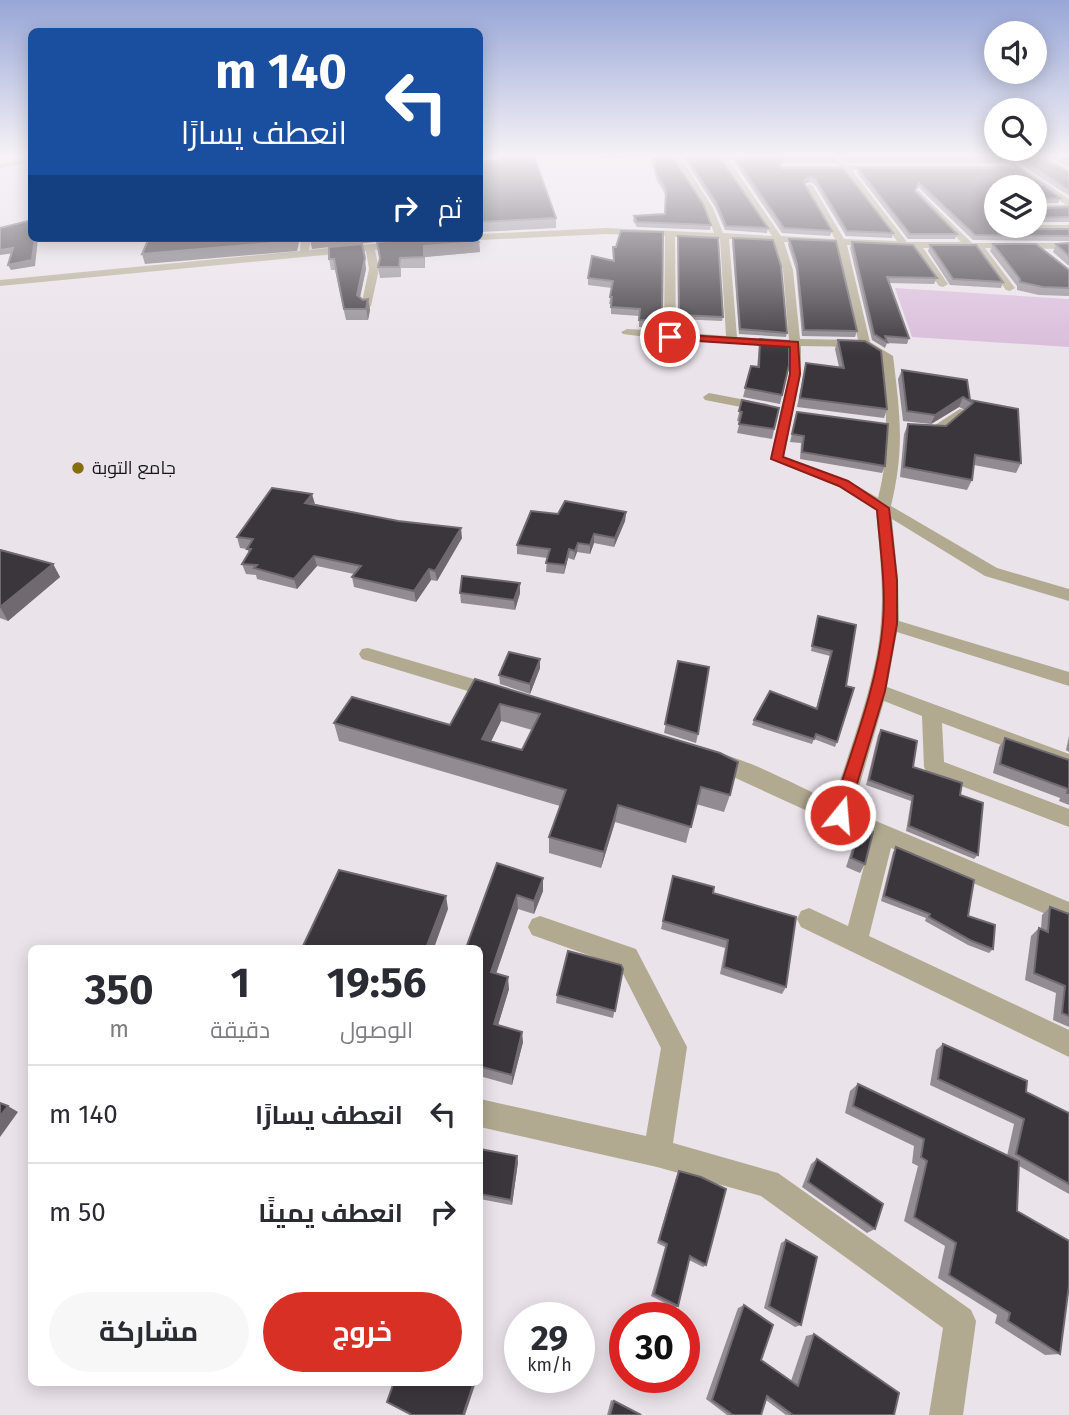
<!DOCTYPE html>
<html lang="ar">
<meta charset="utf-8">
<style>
body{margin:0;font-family:"Fira Sans",Cairo,sans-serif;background:#f7f7f7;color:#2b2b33;direction:rtl;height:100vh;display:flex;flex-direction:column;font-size:26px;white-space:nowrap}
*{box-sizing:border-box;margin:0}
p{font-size:23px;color:#7c7c81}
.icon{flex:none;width:38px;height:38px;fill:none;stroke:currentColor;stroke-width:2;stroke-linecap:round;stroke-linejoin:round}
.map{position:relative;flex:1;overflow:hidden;direction:ltr}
.panel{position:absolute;left:28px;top:945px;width:455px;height:441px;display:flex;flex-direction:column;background:#fff;border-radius:10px;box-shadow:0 4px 18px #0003;direction:rtl}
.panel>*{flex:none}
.banner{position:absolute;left:28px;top:28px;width:455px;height:214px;border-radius:10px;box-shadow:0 4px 18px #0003;direction:rtl;background:#1a4fa0;color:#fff;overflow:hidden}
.controls{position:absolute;left:984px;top:21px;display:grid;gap:14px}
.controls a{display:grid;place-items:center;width:63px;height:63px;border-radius:50%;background:#fff;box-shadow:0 4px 18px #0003;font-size:35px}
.speed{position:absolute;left:504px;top:1302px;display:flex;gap:14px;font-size:35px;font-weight:700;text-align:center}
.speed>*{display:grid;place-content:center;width:91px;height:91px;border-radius:50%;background:#fff;box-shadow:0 4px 18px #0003;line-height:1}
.speed small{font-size:18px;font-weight:400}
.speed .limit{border:10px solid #d22;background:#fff;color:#111}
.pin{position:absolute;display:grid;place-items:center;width:60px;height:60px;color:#fff;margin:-30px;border:4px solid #fff;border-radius:50%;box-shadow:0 2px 7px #0007}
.me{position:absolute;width:77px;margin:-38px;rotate:17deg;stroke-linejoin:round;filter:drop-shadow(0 0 5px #0008)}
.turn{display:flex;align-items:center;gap:24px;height:147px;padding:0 21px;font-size:32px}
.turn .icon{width:91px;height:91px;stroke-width:2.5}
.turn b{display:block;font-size:49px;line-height:60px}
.then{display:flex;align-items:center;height:66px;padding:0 21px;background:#0003;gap:14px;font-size:26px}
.eta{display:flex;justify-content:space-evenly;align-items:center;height:119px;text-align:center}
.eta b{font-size:42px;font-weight:700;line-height:49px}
.button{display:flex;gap:14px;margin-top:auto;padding:14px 21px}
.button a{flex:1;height:80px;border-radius:42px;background:#d93025;color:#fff;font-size:28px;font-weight:700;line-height:80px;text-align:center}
.button a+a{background:#f7f7f7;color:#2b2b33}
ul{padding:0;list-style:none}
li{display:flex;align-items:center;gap:21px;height:98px;padding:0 21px;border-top:2px solid #e1e1e2}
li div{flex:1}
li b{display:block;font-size:26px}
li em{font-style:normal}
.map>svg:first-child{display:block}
</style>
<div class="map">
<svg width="1069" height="1415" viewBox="0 0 1069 1415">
<rect width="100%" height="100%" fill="#eae3ea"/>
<polygon fill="#d9bcda" points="895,288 1069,299 1069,347 912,337"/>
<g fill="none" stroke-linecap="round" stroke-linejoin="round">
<g fill="#b1a990" fill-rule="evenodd">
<path d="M672,156H680L713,208L723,233L772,236L718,156H806L802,158L729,160L781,236L835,239L805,186L809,184L813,186L844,239L897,241L843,170H781L784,166H840L837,162L841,160L848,166H1010L1013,162L1069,199V210L1034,212V206L1066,205L1017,170H852L907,242H961L915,194L918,190L972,243H1069V249L985,248L1015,288L1010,291L1006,290L975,248H923L948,284L943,287L939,286L913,248L847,245L870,342L893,356C900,414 905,448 891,506L997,568L1069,589V601L985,576L892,519L898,580L899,621L1069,672V686L897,632L887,687L1069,754V770L942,723L944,762L1069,809V827L927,773L924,767L922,716L884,701L852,811L1069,902V924L891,848L869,936L1069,1030V1057L801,927L797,919L801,911L809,908L848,926L871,840L707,765L704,759L707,753C726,747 810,792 833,802C850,748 878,677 881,621C884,584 879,547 876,509L839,487L770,459L789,374V347L670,340L623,334L621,332L627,329L664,331L665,236L606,234L480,240L476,238H480V234L606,228L714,233L705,208ZM675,237L720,239L726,336L676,332ZM729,239L774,241L783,270L789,341L737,337ZM784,242L837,244L858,340L800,339L793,270ZM801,346L863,347L881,358C886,408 891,448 878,498L849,481L784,457L801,374Z"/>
<polygon points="1035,156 1044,156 1069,171 1069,176"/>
<polygon points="32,158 32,162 0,168 0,164"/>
<polygon points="1034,225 1069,225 1069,231 1026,231 1021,228"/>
<polygon points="301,238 311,238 309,250 404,241 409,244 375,250 379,269 371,306 366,309 361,306 369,269 366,251 0,286 0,280 300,251"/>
<polygon points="709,393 767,404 773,408 767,412 705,400 703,397"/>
<path d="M960,409L965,410V416C948,428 931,444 911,429L918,425L932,427Z"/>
<polygon points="368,648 501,687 503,692 501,697 494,699 362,659 359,654 362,649"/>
<polygon points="540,916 636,949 687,1047 673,1143 778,1173 971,1310 976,1321 963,1415 929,1415 943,1328 761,1196 657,1167 480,1127 480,1099 646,1136 661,1048 619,966 532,935 528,927 532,919"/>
</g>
</g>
<g fill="#928c92" fill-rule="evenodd">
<polygon points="496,156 535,156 556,218 556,228 480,232 480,161 498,161"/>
<polygon points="603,156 672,156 711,225 710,230 637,227 633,221 634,216 665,214 665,194 656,179 651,157 603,158"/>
<polygon points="682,156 719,156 768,228 767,233 725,230 715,207"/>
<polygon points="803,156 1039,156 1069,171 1069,196 1009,156 1005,158 1006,159 1004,163 849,163 840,158 835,163 784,163 781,166 782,168 843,168 893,233 892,238 846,236 815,185 810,182 804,184 832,231 830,236 782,233 734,162 735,158"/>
<polygon points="1049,156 1069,156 1069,168"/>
<polygon points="858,168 1060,198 1058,203 1035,203 996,226 1028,229 1069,229 1069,241 973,240 918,187 915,192 957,234 955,239 908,239 857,173"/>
<polygon points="1069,207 1069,222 1034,222 1034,209"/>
<polygon points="678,236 723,317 722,321 678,319"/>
<polygon points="733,238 787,333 786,337 739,334 732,242"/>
<polygon points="789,239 857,331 855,337 802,336 796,270 788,245"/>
<polygon points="377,242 479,242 480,252 425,257 425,268 401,268 401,277 380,278 378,267 380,260"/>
<polygon points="852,242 937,278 934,284 889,283 909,338 907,344 887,343 885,348 872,340 850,248"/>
<polygon points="1069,243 1069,266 1053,252 1056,244"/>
<polygon points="356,244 366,269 360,298 363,300 368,299 370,310 368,320 346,320 335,270 331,270 329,259 329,247 312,249"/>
<polygon points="993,244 1069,270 1069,296 1039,295 1017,290 1017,286 990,251"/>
<polygon points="930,245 1003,282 1001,288 950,285 928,251"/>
<polygon points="613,247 662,321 661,328 639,327 639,316 611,314 611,304 609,304 612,288 588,285 588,278 613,261"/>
<polygon points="760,339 789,365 780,404 743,397 751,366 757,367 759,348"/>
<polygon points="838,340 887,409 884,418 797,407 806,363 839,367 835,349"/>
<polygon points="902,370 970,400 1021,463 1016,473 974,465 972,480 967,490 900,477 904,434 908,424 946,426 965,410 959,407 931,424 903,421 898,379"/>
<polygon points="742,400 779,408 772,439 737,433 740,421 737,421"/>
<polygon points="797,412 885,466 882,473 800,459 801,443 790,442"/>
<polygon points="315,504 462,538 437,581 431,580 416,602 354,587 352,577 354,574 317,566 297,589 257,579 256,575 246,574 242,564 249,553 247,549 240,548 237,537"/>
<polygon points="626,512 625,521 614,547 594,543 590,554 577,552 574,560 568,558 564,574 546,572 547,558 517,554 517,545 558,514"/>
<polygon points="0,549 53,564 60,577 8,621 0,618"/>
<polygon points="520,583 520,593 515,610 461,603 460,593"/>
<polygon points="818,616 856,625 837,742 835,747 814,739 812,744 752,725 754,720 816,709 830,656 811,651"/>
<polygon points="540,659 540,668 530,694 500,684 499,675"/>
<polygon points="678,661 698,734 696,743 664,733"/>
<path d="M475,679L730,795L724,812L696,804L686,843L615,822L601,868L549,853V837L560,806L339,741L334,723L450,725ZM501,721L532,730L522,750L491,741Z"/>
<polygon points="881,730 913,767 978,855 974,859 906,831 911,801 866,785 878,735"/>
<polygon points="1069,736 1069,752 1066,750"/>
<polygon points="1005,738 1069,760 1069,805 1059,801 1060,798 993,773 999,747"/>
<polygon points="861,827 865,864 860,873 846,867 856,836"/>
<polygon points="896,847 968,916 993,949 989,953 968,945 925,921 926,918 881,901 893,852"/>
<polygon points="497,863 543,891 534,914 518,909 496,974 509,989 498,1025 523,1042 512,1085 483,1077 482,1080 480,1079 480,948"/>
<polygon points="671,885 713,893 786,987 782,994 720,974 725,948 661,929"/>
<polygon points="1050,907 1069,914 1069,1027 1053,1020 1056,993 1025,980 1031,936 1039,928 1041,929 1042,915"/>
<polygon points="623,969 613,1018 556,1003 557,995"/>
<polygon points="943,1044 1026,1092 1069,1113 1069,1194 1019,1166 1017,1211 1060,1354 1045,1355 995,1323 997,1315 938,1278 945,1246 904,1221 918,1166 912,1163 914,1146 845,1113 850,1091 858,1084 1007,1156 1014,1124 930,1085 936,1050"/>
<polygon points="480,1149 518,1162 512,1205 480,1199"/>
<polygon points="817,1159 875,1229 867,1233 802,1187 811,1164"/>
<polygon points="679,1171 706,1265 703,1267 689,1260 678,1306 675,1308 651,1296 665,1247 657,1243 677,1175"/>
<polygon points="786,1240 801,1325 795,1327 764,1308 781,1243"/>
<polygon points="744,1305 761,1360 791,1381 806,1336 814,1334 894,1415 786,1415 766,1400 761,1415 727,1415 706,1399 738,1308"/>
<polygon points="611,1400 614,1401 641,1415 607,1415"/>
</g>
<g fill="#706a70">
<polygon points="811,177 810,182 804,184 805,179"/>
<polygon points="35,238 38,238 35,266 11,270 8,265"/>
<polygon points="295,238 300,238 297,251 145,264 142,254"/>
<polygon points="319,238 411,238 312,249 310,239"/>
<polygon points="479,242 480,252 425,257 425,268 424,246"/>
<polygon points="13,248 15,253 0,255 0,250"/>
<polygon points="365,258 366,269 358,305 357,295"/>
<polygon points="368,299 370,310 368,320 366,309"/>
<polygon points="963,397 959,407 931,424 935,415"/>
<polygon points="312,494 315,504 305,503"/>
<polygon points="626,512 625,521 614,547 615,538"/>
<polygon points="461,528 462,538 437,581 435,571"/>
<polygon points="594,534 594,543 590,554 590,545"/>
<polygon points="578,543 577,552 574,560 575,551"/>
<polygon points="569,549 568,558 564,574 565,565"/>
<polygon points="314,556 317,566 297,589 294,579"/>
<polygon points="53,564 60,577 8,621 0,607"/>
<polygon points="429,569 431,580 416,602 414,591"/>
<polygon points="520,583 520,593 515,610 514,600"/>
<polygon points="540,659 540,668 530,694 530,684"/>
<polygon points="500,704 501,721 484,756 482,739"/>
<polygon points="618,805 615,822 601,868 604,852"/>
<polygon points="543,878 543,891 534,914 534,901"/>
<polygon points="517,895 518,909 492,985 491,972"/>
<polygon points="446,896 448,909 434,948 426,948"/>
<polygon points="508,977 509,989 495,1035 494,1024"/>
<polygon points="522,1032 523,1042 512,1085 512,1075"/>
<polygon points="8,1106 18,1112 0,1137 0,1116"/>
<polygon points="517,1156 518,1162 512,1205 511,1200"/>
<polygon points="474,1382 476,1382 465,1415 463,1415"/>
</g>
<g fill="#3b363b" stroke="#706a70" stroke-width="2" fill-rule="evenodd">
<polygon points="499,156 534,156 556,218 480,222 480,161 500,161"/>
<polygon points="652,156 672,156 703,204 711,225 637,222 634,216 665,214 666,190 657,174"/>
<polygon points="685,156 719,156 768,228 726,226 716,202"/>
<polygon points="803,156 839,156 836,159 785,159 780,164 782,168 843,168 893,233 847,231 816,180 811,177 805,179 804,183 832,231 784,228 735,158"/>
<polygon points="845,156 1004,156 1006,159 850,159"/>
<polygon points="1017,156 1039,156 1069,171 1069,190"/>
<polygon points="1058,156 1069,156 1069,162"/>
<polygon points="858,168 1019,168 1060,198 1036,199 1034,209 1034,187 996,187 996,226 1024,226 1028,229 1069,229 1069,236 975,235 919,183 915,191 957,234 910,234"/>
<polygon points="1069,207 1069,217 1034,218 1034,209"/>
<polygon points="32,220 32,238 35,238 32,260 8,265 13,248 0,250 0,228"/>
<polygon points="621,231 663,232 662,321 639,320 640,309 611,307 612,297 610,297 613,281 588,278 592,256 614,261 613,247 616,247"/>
<polygon points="678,236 718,238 723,317 679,315"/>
<polygon points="149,238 295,238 295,241 142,254"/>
<polygon points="418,238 477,238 479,242 424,246 424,257 400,258 399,267 378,267 380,258 377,242"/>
<polygon points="733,238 773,240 781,266 787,333 740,329"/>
<polygon points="789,239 836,241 857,331 804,330 797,264"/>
<polygon points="852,242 913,245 937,278 887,277 909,338 885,336 887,342 874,334"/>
<polygon points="1069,243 1069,256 1056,244"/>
<polygon points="362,244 365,258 357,295 363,300 368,299 366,309 344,309 334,259 329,259 329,247"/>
<polygon points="993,244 1036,244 1069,270 1069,288 1043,287 1020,282 1020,279"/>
<polygon points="930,245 976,245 1003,282 953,279"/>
<polygon points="760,339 789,341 789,365 782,395 745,388 751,366 759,367"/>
<polygon points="838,340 865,341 881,351 887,409 800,398 806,363 844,368"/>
<polygon points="902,370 967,380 970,400 1018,409 1021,463 975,455 972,480 904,467 908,424 946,426 973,403 963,397 935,415 907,411"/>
<polygon points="742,400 779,408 774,429 739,424 742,412 739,411"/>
<polygon points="797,412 888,424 885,466 802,452 804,436 792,434"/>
<polygon points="272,488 312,494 305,503 398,521 461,528 435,571 429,569 414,591 352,577 361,566 314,556 294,579 254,568 257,565 242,564 251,549 247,549 253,539 237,537"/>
<polygon points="565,501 626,512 615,538 594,534 590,545 578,543 575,551 569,549 565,565 546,563 550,549 517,545 531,511 558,514"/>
<polygon points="0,550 53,564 0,607"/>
<polygon points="462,576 520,583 514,600 460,593"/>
<polygon points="818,616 856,625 846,686 854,688 837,742 816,734 814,739 754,720 770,691 817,709 832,651 812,646"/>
<polygon points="509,652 540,659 530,684 499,675"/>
<polygon points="678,661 709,667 698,734 665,724"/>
<path d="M475,679L720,753L738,762L730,795L701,787L691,827L618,805L604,852L549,837L566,790L334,723L352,697L450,725ZM500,704L540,714L522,750L482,739Z"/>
<polygon points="881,730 917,741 913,767 962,783 960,795 983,803 978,855 909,826 913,796 869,780"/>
<polygon points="1005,738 1069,760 1069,793 1067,793 1068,789 1000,764"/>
<polygon points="861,827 873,832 865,864 851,858"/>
<polygon points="896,847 974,880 968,916 995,925 993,949 972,941 929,917 930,914 884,896"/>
<polygon points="497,863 543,878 534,901 517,895 491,972 508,977 494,1024 522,1032 512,1075 482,1067 481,1070 480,1070 480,948 466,948"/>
<polygon points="339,870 446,896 426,948 302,948"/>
<polygon points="673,876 714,887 713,893 796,917 786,987 724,967 728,940 663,921"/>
<polygon points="1050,907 1069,914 1069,1016 1062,1013 1065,986 1034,973 1039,928 1048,932"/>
<polygon points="568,951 621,965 623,969 615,1011 557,995"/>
<polygon points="943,1044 1027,1081 1026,1092 1069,1113 1069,1184 1016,1154 1024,1119 938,1079"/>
<polygon points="858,1084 1019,1161 1017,1211 1069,1241 1069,1285 1060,1354 1008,1321 1010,1313 949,1275 956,1243 914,1217 927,1161 921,1157 924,1139 853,1106"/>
<polygon points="0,1103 8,1106 0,1116"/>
<polygon points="480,1149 517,1156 511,1200 480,1194"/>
<polygon points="817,1159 883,1204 875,1229 808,1182"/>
<polygon points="679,1171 701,1177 726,1189 706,1265 690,1256 678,1306 654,1294 667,1244 659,1240"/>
<polygon points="786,1240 817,1257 801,1325 769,1306"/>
<polygon points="744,1305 773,1325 761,1360 798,1386 814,1334 899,1393 894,1415 793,1415 767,1396 761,1415 733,1415 712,1400"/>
<polygon points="394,1382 474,1382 463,1415 412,1415 387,1402"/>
<polygon points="614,1401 641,1415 610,1415"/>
</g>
<linearGradient id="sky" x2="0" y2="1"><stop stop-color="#97a6d7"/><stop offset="0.44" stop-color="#f6f2f6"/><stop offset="1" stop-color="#f6f2f6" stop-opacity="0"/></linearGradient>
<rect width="1069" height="354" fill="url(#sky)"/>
<path fill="#d93025" stroke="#8d1f18" stroke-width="2" d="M670,334L798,342L800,374L783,457L848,481L889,508L897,580V624L885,691L846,820L840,822L834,820L831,815C850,754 878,686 883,623C886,585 880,547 877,510L839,486L771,459L790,374V347L667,339L666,337Z"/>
<circle fill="#866e0d" stroke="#eae3ea" stroke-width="2.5" cx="78" cy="468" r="7"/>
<g text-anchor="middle" stroke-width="7" stroke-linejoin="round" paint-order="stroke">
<g font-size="18" fill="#181618" stroke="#eae3ea" text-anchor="start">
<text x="92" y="474">جامع التوبة</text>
</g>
</g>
</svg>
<div class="controls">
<a><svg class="icon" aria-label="sound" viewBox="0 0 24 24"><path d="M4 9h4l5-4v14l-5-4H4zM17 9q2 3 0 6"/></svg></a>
<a><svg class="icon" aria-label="search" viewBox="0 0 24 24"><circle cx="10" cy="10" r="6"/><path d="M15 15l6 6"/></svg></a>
<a><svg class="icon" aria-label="layers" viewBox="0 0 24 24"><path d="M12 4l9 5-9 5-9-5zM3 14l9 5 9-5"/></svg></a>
</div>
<div class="speed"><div>29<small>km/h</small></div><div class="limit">30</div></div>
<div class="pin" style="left:670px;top:337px;background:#d93025"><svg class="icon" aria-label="arrive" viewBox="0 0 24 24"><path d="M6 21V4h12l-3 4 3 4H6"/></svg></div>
<svg class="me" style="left:840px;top:815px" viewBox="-20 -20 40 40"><circle r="17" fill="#d93025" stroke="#fff" stroke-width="3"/><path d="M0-11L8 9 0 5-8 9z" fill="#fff"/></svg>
<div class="banner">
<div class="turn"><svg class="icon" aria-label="left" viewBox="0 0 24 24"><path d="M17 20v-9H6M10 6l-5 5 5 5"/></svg><div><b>140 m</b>انعطف يسارًا</div></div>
<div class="then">ثم<svg class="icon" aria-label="right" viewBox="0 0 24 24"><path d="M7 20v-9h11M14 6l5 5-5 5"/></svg></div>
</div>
<section class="panel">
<div class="eta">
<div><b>19:56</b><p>الوصول</p></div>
<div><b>1</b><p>دقيقة</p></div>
<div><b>350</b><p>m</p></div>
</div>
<ul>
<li><svg class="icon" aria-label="left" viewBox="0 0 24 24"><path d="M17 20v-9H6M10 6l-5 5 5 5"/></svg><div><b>انعطف يسارًا</b></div><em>140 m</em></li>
<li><svg class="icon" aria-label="right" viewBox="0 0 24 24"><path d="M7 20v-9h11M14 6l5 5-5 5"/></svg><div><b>انعطف يمينًا</b></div><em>50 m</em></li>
</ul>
<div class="button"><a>خروج</a><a>مشاركة</a></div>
</section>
</div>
